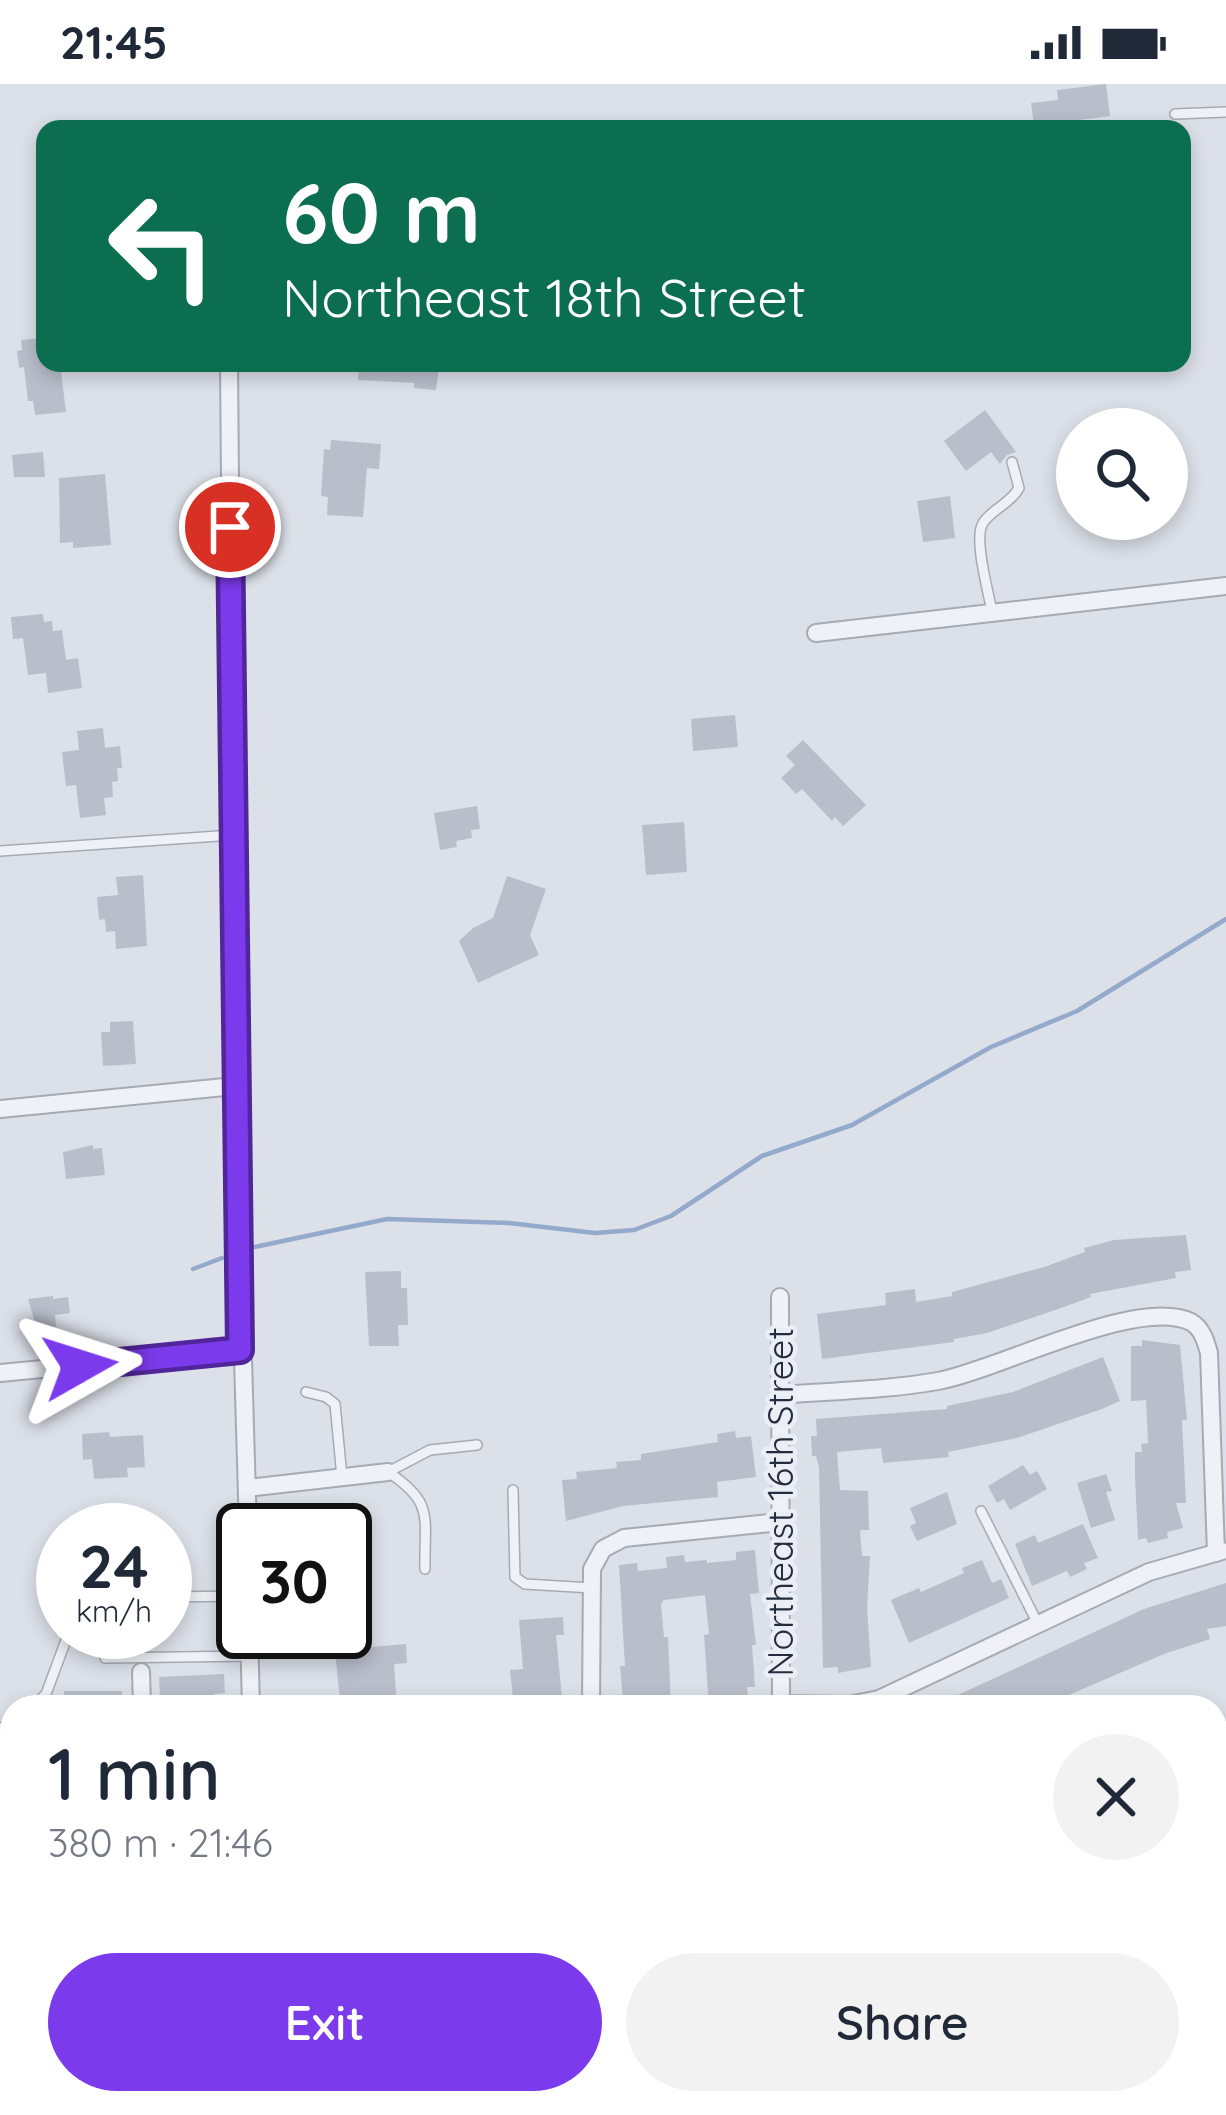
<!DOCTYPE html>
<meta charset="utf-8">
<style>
body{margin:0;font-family:Quicksand,sans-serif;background:#f2f2f3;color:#1f2937;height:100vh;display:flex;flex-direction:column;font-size:45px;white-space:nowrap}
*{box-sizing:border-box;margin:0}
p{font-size:39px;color:#747a83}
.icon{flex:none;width:66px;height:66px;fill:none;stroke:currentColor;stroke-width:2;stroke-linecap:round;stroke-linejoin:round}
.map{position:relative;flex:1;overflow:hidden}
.sheet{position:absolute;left:0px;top:1611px;width:1227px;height:420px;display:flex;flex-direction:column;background:#fff;border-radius:36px 36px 0 0;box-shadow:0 6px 18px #0003}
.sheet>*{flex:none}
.top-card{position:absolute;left:36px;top:36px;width:1155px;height:252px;border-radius:24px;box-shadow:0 6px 18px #0003;background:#0b6e4f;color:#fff;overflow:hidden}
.tools{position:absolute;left:1056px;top:324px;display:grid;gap:24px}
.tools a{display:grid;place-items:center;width:132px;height:132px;border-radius:50%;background:#fff;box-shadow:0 6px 18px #0003;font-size:60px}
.speed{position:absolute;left:36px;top:1419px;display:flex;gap:24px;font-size:60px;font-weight:700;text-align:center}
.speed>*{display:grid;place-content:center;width:156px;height:156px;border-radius:50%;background:#fff;box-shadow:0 6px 18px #0003;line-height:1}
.speed small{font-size:30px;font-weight:400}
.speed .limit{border:6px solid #111;border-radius:18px;background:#fff;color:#111}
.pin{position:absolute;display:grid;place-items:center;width:102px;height:102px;color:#fff;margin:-51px;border:6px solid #fff;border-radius:50%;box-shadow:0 3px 12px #0007}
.me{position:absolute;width:132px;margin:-66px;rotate:84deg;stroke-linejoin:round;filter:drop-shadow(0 0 9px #0008)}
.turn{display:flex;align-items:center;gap:42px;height:252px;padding:0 48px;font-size:54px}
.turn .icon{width:156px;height:156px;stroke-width:2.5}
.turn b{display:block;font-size:84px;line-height:102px}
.round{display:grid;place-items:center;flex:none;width:126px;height:126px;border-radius:63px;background:#f2f2f3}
.summary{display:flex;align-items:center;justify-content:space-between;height:204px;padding:0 48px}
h1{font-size:72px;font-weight:600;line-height:90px}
.cta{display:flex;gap:24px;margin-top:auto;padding:24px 48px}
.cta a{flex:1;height:138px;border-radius:72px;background:#7c3aed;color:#fff;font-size:48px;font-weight:600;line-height:138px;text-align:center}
.cta a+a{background:#f2f2f3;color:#1f2937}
.status{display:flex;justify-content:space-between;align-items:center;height:84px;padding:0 60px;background:#fff;direction:ltr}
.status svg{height:33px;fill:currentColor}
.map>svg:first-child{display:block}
</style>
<div class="status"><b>21:45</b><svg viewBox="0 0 49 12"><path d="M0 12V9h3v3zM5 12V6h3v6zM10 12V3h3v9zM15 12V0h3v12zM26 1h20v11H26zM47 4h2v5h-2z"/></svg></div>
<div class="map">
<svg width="1226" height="2031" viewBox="0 0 1226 2031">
<rect width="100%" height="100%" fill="#dce0e8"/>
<rect fill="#c0d2bc" x="523" y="2019" width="245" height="12"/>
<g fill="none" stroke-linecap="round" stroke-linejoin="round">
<g stroke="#93aacc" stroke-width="4.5">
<polyline points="250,1164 387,1135 509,1139 595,1149 634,1146 671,1132 762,1072 852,1041 991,963 1077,927 1226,835"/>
<polyline points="193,1185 222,1174"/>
</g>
</g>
<g fill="#b9becb">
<polygon points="1106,0 1110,32 1034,42 1031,19 1058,16 1057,6"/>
<polygon points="41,254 45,279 60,279 66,328 35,331 33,317 28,317 24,283 19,284 17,267 22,266 21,256"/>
<polygon points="359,279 439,283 436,306 414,304 414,299 358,296"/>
<polygon points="985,326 1016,368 1007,371 1000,380 991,368 966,387 944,357"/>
<polygon points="331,356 381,360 379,385 367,384 363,433 327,431 328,413 321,412 324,365 330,366"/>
<polygon points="43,368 45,393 14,393 12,371"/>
<polygon points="105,390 111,461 73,464 73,458 60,459 59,394"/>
<polygon points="950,412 955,454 923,458 917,417"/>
<polygon points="43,530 44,538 52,537 53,547 62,546 66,576 78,574 82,604 48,609 46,589 28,591 23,554 13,555 11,533"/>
<polygon points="735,631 738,663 693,667 691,635"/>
<polygon points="103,644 105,664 120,662 122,684 117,684 118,697 112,698 113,713 104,714 106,731 80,734 76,701 66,702 62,668 79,666 77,647"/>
<polygon points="803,656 866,721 843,742 835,733 832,737 802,705 796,710 781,694 795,681 786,672"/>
<polygon points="477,722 480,745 471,746 472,754 456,757 457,763 440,766 434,729"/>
<polygon points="684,738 687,788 646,791 642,741"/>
<polygon points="143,791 147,862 116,865 115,847 106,848 105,835 99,836 97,813 118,811 116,793"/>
<polygon points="507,792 546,805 530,851 539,871 478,899 459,857 473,844 493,834"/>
<polygon points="133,937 136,980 103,982 101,948 110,948 110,938"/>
<polygon points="93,1061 93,1065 102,1064 105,1091 66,1095 63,1068"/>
<polygon points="1186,1151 1191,1186 1175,1188 1176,1194 1090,1210 1091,1213 1061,1224 987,1249 954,1255 954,1258 822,1275 817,1230 886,1221 885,1209 915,1205 916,1218 952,1212 952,1208 1044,1183 1085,1168 1084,1164 1114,1156"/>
<polygon points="401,1187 401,1204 407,1204 408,1241 398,1241 399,1262 369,1262 365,1188"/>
<polygon points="53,1212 53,1215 68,1213 70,1229 55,1231 56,1243 37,1245 28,1215"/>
<polygon points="1142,1256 1180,1261 1187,1336 1182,1336 1186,1419 1176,1419 1183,1444 1167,1448 1168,1454 1148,1459 1146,1454 1138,1456 1135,1393 1135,1368 1142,1368 1141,1360 1148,1359 1146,1316 1131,1317 1131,1262 1142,1262"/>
<polygon points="1103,1273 1120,1317 1102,1325 1017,1354 948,1368 949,1373 883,1379 881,1364 837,1368 840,1406 868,1407 869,1446 860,1446 862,1472 870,1472 867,1524 871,1583 838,1589 838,1583 823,1584 819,1383 816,1372 812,1372 811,1352 817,1352 816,1335 947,1325 947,1322 1013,1308"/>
<polygon points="735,1347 736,1354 751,1352 756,1393 717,1398 718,1413 623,1422 566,1437 562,1396 577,1395 576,1388 617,1384 616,1378 641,1376 641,1370 718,1358 717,1350"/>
<polygon points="109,1348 110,1353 143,1351 145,1383 127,1384 128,1393 94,1395 92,1375 83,1376 82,1350"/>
<polygon points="1023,1381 1030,1391 1037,1387 1047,1405 1010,1426 1004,1415 997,1419 988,1402"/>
<polygon points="1106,1390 1112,1407 1106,1408 1115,1436 1091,1444 1077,1399"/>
<polygon points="947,1408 957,1440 917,1457 910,1442 916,1439 910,1424"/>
<polygon points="1083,1440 1098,1474 1084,1479 1087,1485 1070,1493 1067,1487 1032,1502 1015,1460 1035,1451 1038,1459"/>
<polygon points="755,1466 759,1509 750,1510 756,1561 752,1561 755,1603 747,1603 749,1623 709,1623 704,1551 709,1550 705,1511 664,1516 661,1520 664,1553 668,1553 671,1623 632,1623 631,1614 623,1615 620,1582 625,1582 619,1481 637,1479 638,1487 667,1484 666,1473 684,1471 685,1478 707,1476 707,1479 736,1476 736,1468"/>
<polygon points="982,1476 992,1499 1001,1495 1009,1514 909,1559 891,1516 919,1504 921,1508 964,1489 962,1484"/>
<polygon points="1226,1499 1226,1542 1207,1545 1210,1555 1164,1570 1064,1613 1065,1617 1050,1623 1043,1616 1027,1623 932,1623 1144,1525"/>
<polygon points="563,1533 564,1551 556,1551 562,1615 548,1616 548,1623 514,1623 510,1586 523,1585 519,1536"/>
<polygon points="360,1554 360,1564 406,1560 407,1579 394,1580 397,1623 370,1623 369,1615 340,1617 334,1556"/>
<polygon points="224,1590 225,1609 214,1610 214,1623 165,1623 164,1612 160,1612 159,1593"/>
<rect x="64" y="1607" width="58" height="16"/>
</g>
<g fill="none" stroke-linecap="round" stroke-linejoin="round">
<g stroke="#a5aab5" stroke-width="12">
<g id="lane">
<polyline points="1175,30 1226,28"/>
<path d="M992,528C989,510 973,454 983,439C992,425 1010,420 1019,404L1012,378"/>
<polyline points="0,767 233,751"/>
<polyline points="306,1308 326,1313 335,1320 342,1393"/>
<polyline points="513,1406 515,1493 525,1500 592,1504"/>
<polyline points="981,1427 1038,1540"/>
<path d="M425,1485C424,1433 435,1419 388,1388L430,1366L477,1361"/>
<polyline points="165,1513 243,1512"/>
<polyline points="105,1574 250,1572"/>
<polyline points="33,1623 46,1610 69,1548"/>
<polyline points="1,1644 12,1638"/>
</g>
</g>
<g stroke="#a5aab5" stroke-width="20">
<g id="street">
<polyline points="229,279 235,1002 248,1446"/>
<polyline points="816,549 1226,502"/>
<polyline points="0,1025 235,1002"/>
<polyline points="780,1213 781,1623"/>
<polyline points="0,1289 240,1266"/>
<path d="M780,1311C832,1307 887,1306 938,1297C999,1286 1137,1212 1191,1238C1202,1244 1206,1258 1209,1269L1216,1469"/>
<polyline points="247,1404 388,1388"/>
<polyline points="249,1548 251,1623"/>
<polyline points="141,1588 142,1623"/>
<polyline points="781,1620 849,1621 879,1615 1149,1488 1222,1467"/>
<polyline points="591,1623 592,1485 603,1465 624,1454 780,1438"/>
<polyline points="0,1805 12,1805"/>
<polyline points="1215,1966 1226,1957"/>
<polyline points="258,2019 258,2031"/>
<polyline points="782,2019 782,2031"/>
<polyline points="0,2022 92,2024 107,2019 113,2031"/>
<polyline points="436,2031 438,2019"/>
</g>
</g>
<use href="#lane" stroke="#eff1f6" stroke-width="9"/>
<use href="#street" stroke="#eff1f6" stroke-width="16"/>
</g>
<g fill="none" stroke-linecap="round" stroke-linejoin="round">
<g stroke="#51269a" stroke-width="30">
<polyline id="route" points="80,1282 240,1266 230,443"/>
</g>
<use href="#route" stroke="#7c3aed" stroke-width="21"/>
</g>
<g text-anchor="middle" stroke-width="9" stroke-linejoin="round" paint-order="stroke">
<g font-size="36" fill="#242c3f" stroke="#ebeff5">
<text transform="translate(780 1418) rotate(-90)" y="13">Northeast 16th Street</text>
</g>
</g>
</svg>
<div class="tools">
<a><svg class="icon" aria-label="search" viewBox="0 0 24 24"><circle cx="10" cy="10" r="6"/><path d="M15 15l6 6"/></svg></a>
</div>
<div class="speed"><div>24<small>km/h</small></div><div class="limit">30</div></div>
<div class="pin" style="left:230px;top:443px;background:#d93025"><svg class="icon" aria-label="arrive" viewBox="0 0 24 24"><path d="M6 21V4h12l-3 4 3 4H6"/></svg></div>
<svg class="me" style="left:80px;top:1282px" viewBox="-20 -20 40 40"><path d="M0-17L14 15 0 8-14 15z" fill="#7c3aed" stroke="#fff" stroke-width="4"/></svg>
<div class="top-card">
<div class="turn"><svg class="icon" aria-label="left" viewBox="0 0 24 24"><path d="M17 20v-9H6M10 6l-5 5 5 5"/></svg><div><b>60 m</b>Northeast 18th Street</div></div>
</div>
<section class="sheet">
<div class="summary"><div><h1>1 min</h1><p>380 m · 21:46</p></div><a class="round"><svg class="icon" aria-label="close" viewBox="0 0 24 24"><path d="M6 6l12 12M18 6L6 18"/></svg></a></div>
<div class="cta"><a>Exit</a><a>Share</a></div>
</section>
</div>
